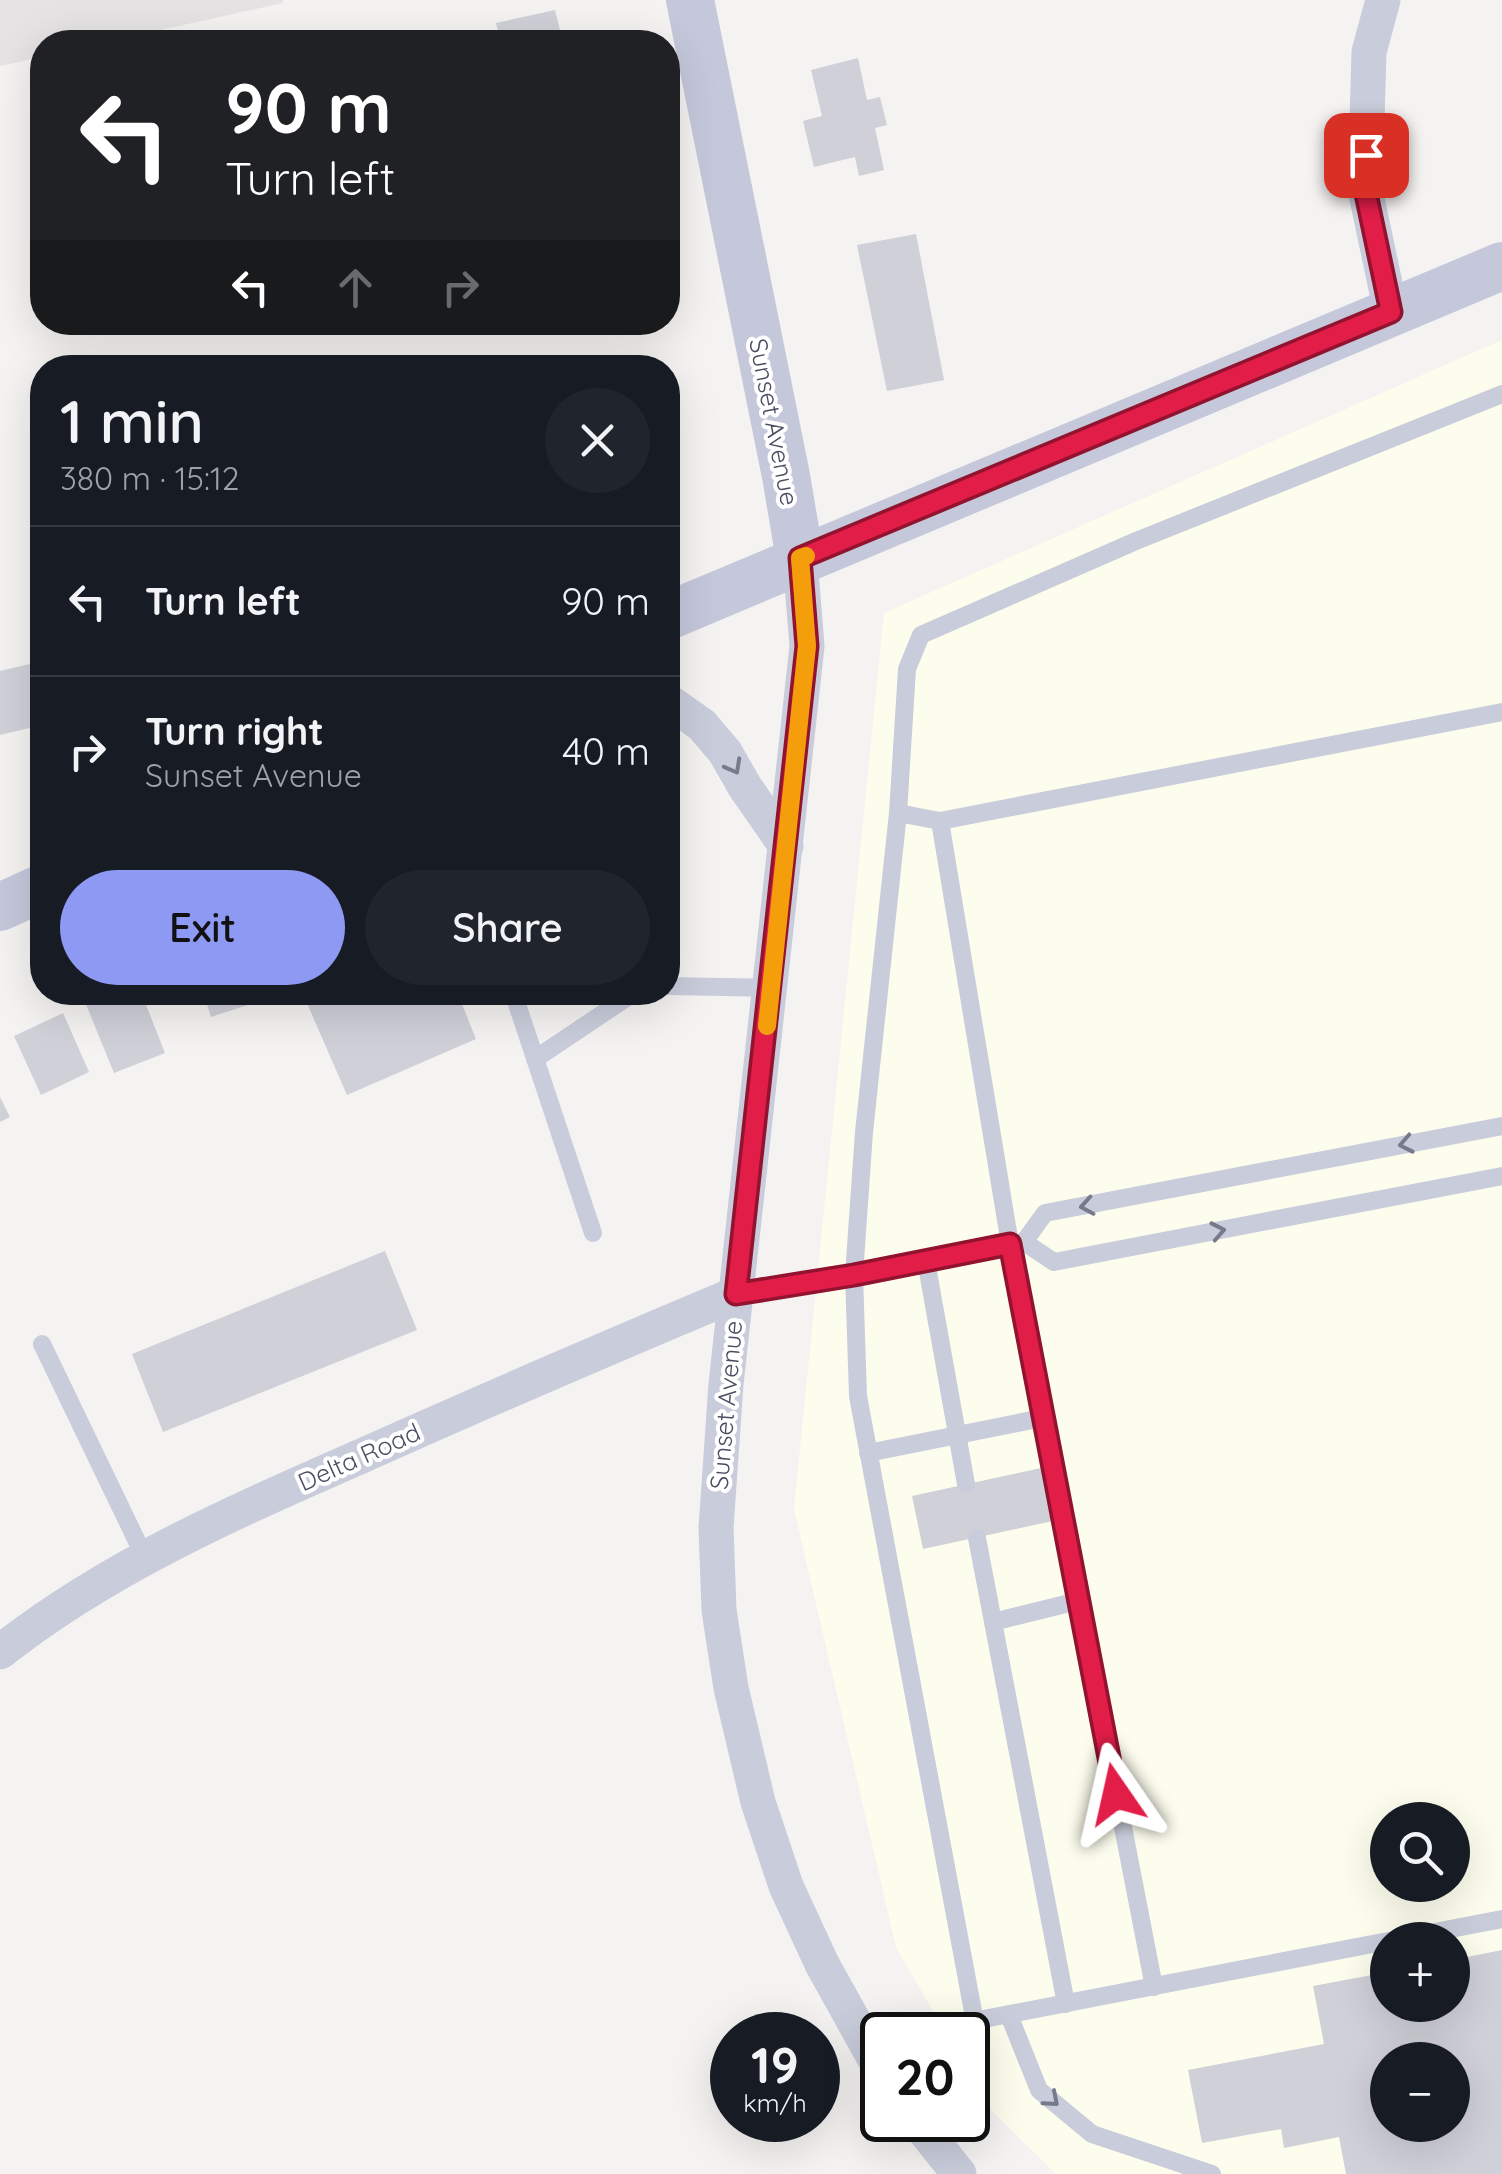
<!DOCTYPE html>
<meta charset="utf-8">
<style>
body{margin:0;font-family:Quicksand,sans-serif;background:#20242c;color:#f1f3f6;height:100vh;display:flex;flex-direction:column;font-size:38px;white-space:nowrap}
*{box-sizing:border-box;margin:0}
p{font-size:32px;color:#9ea1a6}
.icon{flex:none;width:55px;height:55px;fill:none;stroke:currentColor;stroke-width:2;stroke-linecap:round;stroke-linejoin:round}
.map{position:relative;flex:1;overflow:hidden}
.panel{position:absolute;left:30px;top:355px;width:650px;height:650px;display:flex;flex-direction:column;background:#171b24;border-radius:40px;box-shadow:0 10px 40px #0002}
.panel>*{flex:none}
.guide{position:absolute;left:30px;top:30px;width:650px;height:305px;border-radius:40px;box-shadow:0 10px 40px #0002;background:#202124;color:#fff;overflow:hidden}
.fabs{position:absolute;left:1370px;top:1802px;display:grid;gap:20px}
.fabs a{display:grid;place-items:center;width:100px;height:100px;border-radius:50%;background:#171b24;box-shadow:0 10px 40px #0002;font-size:50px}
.speed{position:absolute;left:710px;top:2012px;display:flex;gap:20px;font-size:50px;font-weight:700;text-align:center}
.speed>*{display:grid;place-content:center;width:130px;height:130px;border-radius:50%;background:#171b24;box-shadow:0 10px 40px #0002;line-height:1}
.speed small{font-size:25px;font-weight:400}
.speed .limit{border:5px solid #111;border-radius:15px;background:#fff;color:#111}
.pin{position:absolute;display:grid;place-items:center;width:85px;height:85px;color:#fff;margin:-42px;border-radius:20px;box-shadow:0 5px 15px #0006}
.me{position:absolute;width:110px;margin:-55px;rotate:349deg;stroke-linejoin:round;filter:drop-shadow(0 0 8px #0008)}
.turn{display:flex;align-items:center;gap:35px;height:210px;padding:0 30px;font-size:45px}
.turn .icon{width:130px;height:130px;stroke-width:2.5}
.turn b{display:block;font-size:70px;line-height:85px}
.lanes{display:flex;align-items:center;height:95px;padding:0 30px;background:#0003;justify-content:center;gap:50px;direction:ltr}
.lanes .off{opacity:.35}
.round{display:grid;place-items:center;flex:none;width:105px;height:105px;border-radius:52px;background:#20242c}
.head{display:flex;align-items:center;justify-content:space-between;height:170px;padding:0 30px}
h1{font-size:60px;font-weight:600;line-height:75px}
.action{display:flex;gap:20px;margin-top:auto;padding:20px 30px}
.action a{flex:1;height:115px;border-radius:60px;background:#8d99f2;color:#111;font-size:40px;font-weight:600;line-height:115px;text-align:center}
.action a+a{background:#20242c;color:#f1f3f6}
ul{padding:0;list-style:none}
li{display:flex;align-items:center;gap:30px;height:150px;padding:0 30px;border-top:2px solid #363941}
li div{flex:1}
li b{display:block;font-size:38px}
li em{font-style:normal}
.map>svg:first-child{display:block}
</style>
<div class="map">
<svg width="1502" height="2174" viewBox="0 0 1502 2174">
<rect width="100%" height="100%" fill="#f5f3f2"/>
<path fill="#fdfdee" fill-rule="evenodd" d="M1502,340V2174H1056L991,2110L968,2070V2035H947L896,1947L794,1509L884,613ZM1388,1820H1452V1885H1388ZM1388,1940H1452V2005H1388ZM1388,2060H1452V2125H1388Z"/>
<polygon fill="#e6e3e4" points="0,0 283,0 283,3 106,42 42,42 42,57 0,66"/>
<g fill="#cfd0d8" fill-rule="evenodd">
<polygon points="555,10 563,42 501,42 496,23"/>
<polygon points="858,58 867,100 880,97 887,125 875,128 884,170 859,176 855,157 814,167 803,121 822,116 811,70"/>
<polygon points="916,234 944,380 887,391 857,245"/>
<polygon points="42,661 42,725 0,735 0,671"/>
<polygon points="108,992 141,992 165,1053 114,1073 85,1002"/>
<polygon points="203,992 261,992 263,1000 211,1017"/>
<polygon points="302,992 457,992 476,1039 347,1095"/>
<polygon points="63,1013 89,1072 41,1095 14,1036"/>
<polygon points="0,1097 10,1117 0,1122"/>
<polygon points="385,1251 417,1330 163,1432 132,1354"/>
<polygon points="1041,1468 1053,1521 923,1549 912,1496"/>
<path d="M1502,1950V2174H1346L1339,2137L1284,2148L1281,2129L1202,2143L1188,2070L1324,2044L1313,1986L1388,1972V2005H1452V1960ZM1388,2060H1452V2125H1388Z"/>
</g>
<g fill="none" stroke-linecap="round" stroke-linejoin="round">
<g stroke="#c9ccda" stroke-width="18">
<polyline points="898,813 940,821 1502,712"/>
<polyline points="940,821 1010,1244 1154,1987"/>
<polyline points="668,986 771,988"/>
<polyline points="513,992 593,1233"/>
<polyline points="535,1059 635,992"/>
<polyline points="1024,1242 1045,1213 1502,1126"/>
<polyline points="926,1261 966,1484"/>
<polyline points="736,1294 854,1275 1024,1242 1054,1262 1502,1176"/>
<polyline points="42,1344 145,1558"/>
<polyline points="868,1453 1042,1418"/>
<polyline points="977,1538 1066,2004"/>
<polyline points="993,1622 1078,1601"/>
<polyline points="1393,1940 1502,1919"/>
<polyline points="1009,2015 1039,2090 1092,2134 1212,2174"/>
<polyline points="975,2022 858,1396 854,1275 864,1132 898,813 907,669 921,635 1136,541 1502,394"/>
<polyline points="901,2035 1388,1941"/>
</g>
<g stroke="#c9ccda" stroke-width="35">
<polyline points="1383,0 1369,52 1365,189 1391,312"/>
<polyline points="800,559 807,646 726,1384 716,1528 719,1610 731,1688 758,1802 786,1886 822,1964 882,2072"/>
<polyline points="668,701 702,725 725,752 745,787 786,846"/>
<path d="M0,1652C110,1565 239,1510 366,1454C489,1399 612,1346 736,1294"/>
<polyline points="916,2120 959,2174"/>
</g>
<g stroke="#c5c8db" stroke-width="48">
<polyline points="690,0 786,476 800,559"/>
<polyline points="668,616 1502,266"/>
<polyline points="0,907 42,888"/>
</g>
</g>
<defs><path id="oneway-chevron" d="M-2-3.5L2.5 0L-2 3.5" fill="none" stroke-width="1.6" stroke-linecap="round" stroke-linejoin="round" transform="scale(2.5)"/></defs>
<g stroke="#767a8b">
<use href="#oneway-chevron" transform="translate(734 767) rotate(61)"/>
<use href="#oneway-chevron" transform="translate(1406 1144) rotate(169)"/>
<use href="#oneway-chevron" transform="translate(1087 1206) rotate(170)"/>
<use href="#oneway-chevron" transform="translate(1218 1231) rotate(-11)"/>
<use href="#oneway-chevron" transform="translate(1052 2100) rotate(41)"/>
</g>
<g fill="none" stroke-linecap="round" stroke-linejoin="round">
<g stroke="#92132f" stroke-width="25">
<polyline id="route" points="1116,1794 1010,1244 854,1275 736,1294 807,646 800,558 1391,312 1365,189 1366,155"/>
</g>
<use href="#route" stroke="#e11d48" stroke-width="18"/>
<polyline stroke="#f59e0b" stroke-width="18" points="767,1026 807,646 800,558 806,556"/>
</g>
<g text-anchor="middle" stroke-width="8" stroke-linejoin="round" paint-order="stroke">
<g font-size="25" fill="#494e61" stroke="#fff">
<text transform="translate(774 422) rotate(79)" y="9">Sunset Avenue</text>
<text transform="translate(726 1405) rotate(-85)" y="9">Sunset Avenue</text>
<text transform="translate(359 1457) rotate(-24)" y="9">Delta Road</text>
</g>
</g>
</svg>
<div class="fabs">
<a><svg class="icon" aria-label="search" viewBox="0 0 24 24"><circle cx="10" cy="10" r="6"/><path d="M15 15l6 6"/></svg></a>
<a>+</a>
<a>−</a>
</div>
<div class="speed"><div>19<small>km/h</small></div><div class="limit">20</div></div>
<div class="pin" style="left:1366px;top:155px;background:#d93025"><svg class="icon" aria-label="arrive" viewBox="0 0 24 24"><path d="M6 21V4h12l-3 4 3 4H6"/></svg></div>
<svg class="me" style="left:1116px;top:1794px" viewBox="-20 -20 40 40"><path d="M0-17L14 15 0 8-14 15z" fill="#e11d48" stroke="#fff" stroke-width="4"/></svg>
<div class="guide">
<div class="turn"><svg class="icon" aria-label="left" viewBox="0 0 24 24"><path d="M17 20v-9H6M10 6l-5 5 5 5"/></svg><div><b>90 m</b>Turn left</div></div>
<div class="lanes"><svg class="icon" aria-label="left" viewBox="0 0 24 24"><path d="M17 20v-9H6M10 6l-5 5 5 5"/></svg><svg class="icon off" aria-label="ahead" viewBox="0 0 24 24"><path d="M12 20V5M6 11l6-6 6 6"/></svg><svg class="icon off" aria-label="right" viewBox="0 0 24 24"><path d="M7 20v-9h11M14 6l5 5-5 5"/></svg></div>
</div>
<section class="panel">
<div class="head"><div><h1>1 min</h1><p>380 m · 15:12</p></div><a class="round"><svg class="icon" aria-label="close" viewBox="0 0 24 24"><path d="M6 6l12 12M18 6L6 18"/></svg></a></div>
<ul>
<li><svg class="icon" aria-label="left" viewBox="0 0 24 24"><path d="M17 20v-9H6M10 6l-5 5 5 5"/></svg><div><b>Turn left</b></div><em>90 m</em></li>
<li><svg class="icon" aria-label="right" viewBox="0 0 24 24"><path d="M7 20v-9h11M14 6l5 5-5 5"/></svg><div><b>Turn right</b><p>Sunset Avenue</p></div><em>40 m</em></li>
</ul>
<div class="action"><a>Exit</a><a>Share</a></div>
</section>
</div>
